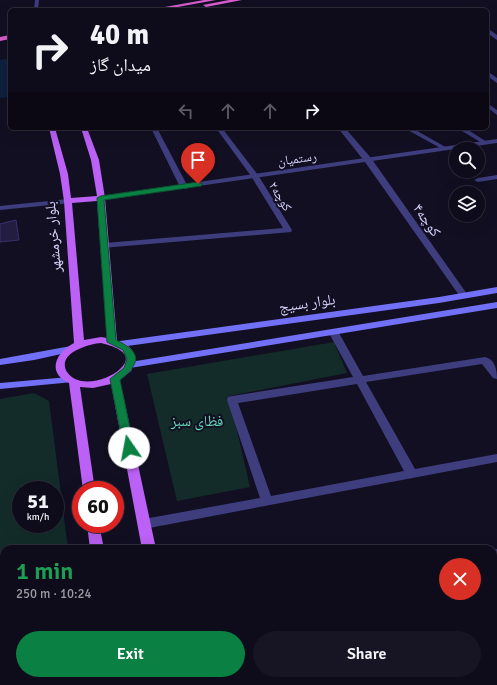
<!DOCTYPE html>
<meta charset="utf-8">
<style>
body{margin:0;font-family:Signika,"Noto Naskh Arabic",sans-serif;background:#171423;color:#f1f3f6;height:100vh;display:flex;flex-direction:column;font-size:15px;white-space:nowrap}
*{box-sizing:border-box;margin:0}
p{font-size:13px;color:#9b9ba2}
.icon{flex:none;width:22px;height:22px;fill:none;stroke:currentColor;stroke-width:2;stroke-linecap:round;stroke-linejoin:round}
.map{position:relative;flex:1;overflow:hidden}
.details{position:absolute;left:0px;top:545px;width:497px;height:140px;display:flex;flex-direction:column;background:#0e0b1a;border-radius:12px 12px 0 0;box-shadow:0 4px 16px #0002,0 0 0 1px #2e2b39}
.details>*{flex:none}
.top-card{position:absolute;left:8px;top:8px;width:481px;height:122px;border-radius:6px;box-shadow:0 4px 16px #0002,0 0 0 1px #2e2b39;background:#0e0b1a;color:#f1f3f6;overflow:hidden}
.buttons{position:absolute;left:449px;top:142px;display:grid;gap:8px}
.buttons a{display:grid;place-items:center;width:36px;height:36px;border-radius:50%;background:#0e0b1a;box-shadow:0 4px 16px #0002,0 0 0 1px #2e2b39;font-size:20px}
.speed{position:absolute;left:12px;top:481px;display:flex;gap:8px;font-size:20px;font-weight:700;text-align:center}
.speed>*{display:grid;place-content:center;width:52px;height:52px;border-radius:50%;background:#0e0b1a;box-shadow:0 4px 16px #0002,0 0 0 1px #2e2b39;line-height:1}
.speed small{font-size:10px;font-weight:400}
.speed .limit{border:6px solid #d22;background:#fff;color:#111}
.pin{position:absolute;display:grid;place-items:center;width:34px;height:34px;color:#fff;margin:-41px -17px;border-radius:50% 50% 50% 0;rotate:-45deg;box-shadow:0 0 4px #0007}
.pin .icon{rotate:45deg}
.me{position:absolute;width:44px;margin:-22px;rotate:348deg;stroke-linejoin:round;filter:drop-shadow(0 0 3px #0008)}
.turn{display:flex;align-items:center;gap:14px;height:84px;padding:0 16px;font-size:18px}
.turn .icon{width:52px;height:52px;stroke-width:2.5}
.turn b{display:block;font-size:28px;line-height:34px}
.lanes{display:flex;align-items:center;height:38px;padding:0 16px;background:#0003;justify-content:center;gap:20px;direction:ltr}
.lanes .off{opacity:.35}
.round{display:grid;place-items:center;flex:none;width:42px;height:42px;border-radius:21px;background:#171423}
.headline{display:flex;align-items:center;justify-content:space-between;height:68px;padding:0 16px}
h1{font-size:24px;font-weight:600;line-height:30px;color:#1e9e55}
.action{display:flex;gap:8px;margin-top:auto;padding:8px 16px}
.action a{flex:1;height:46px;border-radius:24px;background:#0b8043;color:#fff;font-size:16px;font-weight:600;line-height:46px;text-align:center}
.action a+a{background:#171423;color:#f1f3f6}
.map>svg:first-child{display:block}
</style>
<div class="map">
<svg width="497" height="685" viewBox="0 0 497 685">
<rect width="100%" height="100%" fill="#120f22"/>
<g fill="#132c2a" fill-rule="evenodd">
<polygon points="334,342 347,373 229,396 250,487 177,501 147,374"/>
<path d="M34,393L49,401L68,549H4V565L0,566V399ZM21,490H55V524H21Z"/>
</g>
<polygon fill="#0d203e" points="5,59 10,60 10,97 0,98 0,60"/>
<polygon fill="#231d42" stroke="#3b306c" points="16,220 19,240 0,242 0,224"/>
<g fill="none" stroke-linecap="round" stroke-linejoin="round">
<g fill="#3e3d7e" fill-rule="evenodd">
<polygon points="35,0 39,0 38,10 34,10"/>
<polygon points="487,103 497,110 497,115 487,107"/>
</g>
<g fill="#3e3d7e" fill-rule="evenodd">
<polygon points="487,28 497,35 497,40 487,33"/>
<polygon points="487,71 497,78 497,83 487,76"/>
<polygon points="151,128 157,128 188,187 187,189 181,189 180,187"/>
<polygon points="216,128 222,128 258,175 292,230 291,232 102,248 101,246 105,243 283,228 251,176"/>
<polygon points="338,128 345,128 371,158 467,294 469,296 467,298 461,298 365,162"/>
<polygon points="404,128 412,128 449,149 444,150"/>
<polygon points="457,128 465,128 487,142 482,143"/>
<polygon points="497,175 497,179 478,182 474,180 478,178"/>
<polygon points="68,199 72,201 71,203 0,210 0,206"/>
<path d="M334,330L339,333L363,376L485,357C495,359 497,370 497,379L493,378L482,364L366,382L415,469L497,454V462L144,529L139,528L138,524L139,520L144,519L260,498L227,400L228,397L232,396L353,377L329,333ZM357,384L404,471L271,496L238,403Z"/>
<polygon points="497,549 497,559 493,560 493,550"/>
<rect x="0" y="573" width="4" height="12"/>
<polygon points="493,633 497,634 497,654 493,652"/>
</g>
<polygon fill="#3e3d7e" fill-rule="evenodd" points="497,139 497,143 101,200 97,198 101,196"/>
<g fill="#7170f6" fill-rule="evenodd">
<polygon points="497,287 497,293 439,303 120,347 115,344 120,341 439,297"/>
<polygon points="497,302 497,308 130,368 125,365 130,362"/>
<polygon points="71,346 75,347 76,349 75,351 34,360 0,365 0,359"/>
<polygon points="69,377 73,378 74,380 73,382 0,389 0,383"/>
</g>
<g fill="#bb61f5" fill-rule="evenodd">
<path d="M49,128H55L68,174L71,198L97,196L91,160L81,128H87L99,160L105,198L117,341C128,343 133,349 136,360L131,371L120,380L156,549H142L111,384L93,388L80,387L95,490H83L69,383C46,373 56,352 74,343L64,201L60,174ZM97,201L107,338L101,337L84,340L72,203ZM101,343C113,346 137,353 120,369C109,380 78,389 67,372C56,353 89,344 101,343Z"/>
<polygon points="87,524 99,524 104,549 90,549"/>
<polygon points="107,681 123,681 124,685 108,685"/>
<polygon points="168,681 184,681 185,685 169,685"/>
</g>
<g fill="#d85ccd" fill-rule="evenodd">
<polygon points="204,0 216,0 161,10 148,10"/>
<polygon points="229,0 242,0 206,7 203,5"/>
<polygon points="10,35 10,39 0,41 0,37"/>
</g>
</g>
<path fill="#0b8043" stroke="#07532c" d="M198,182L202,184L201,186L104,200L116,340C142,352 141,363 120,380L134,448L133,451H125L124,448L110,379L124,368L127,359L123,350L107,342L97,198L101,196Z"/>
<g text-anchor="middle" stroke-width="4" stroke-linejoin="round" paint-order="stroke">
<g font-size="13" fill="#d7d3fc" stroke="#120f22">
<text transform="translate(297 158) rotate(-8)" y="5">رستمیان</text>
<text transform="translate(281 196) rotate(59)" y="5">کوچه۲</text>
</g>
<g font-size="15" fill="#d7d3fc" stroke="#120f22">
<text transform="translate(427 220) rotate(55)" y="5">کوچه۴</text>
<text transform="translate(53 237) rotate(-95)" y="5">بلوار خرمشهر</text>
<text transform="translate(307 303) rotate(-8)" y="5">بلوار بسیج</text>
</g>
<g font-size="15" fill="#64d8b8" stroke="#120f22">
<text x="197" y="426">فظای سبز</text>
</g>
</g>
</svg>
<div class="buttons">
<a><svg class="icon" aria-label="search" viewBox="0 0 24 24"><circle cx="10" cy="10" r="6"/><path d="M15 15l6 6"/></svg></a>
<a><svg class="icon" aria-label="layers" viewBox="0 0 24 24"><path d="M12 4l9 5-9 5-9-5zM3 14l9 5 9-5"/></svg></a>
</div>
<div class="speed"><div>51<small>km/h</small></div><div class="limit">60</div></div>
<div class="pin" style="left:198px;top:184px;background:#d93025"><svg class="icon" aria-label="arrive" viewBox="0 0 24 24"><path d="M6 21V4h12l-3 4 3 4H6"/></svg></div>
<svg class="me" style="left:129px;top:448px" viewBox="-20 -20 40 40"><circle r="19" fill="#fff"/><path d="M0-13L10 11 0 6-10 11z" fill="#0b8043"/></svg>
<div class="top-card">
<div class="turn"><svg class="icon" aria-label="right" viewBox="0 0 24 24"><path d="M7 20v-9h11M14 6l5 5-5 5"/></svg><div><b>40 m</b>میدان گاز</div></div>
<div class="lanes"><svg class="icon off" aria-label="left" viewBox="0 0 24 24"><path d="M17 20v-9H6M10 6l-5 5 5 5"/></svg><svg class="icon off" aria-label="ahead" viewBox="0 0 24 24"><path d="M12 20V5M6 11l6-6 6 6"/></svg><svg class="icon off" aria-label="ahead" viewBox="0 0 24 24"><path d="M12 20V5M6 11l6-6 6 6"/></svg><svg class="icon" aria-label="right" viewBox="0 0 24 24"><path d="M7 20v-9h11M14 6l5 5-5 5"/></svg></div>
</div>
<section class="details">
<div class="headline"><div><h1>1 min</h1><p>250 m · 10:24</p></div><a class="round" style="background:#d93025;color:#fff"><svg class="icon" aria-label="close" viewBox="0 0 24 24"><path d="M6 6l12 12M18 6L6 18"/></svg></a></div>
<div class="action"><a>Exit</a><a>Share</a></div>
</section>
</div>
